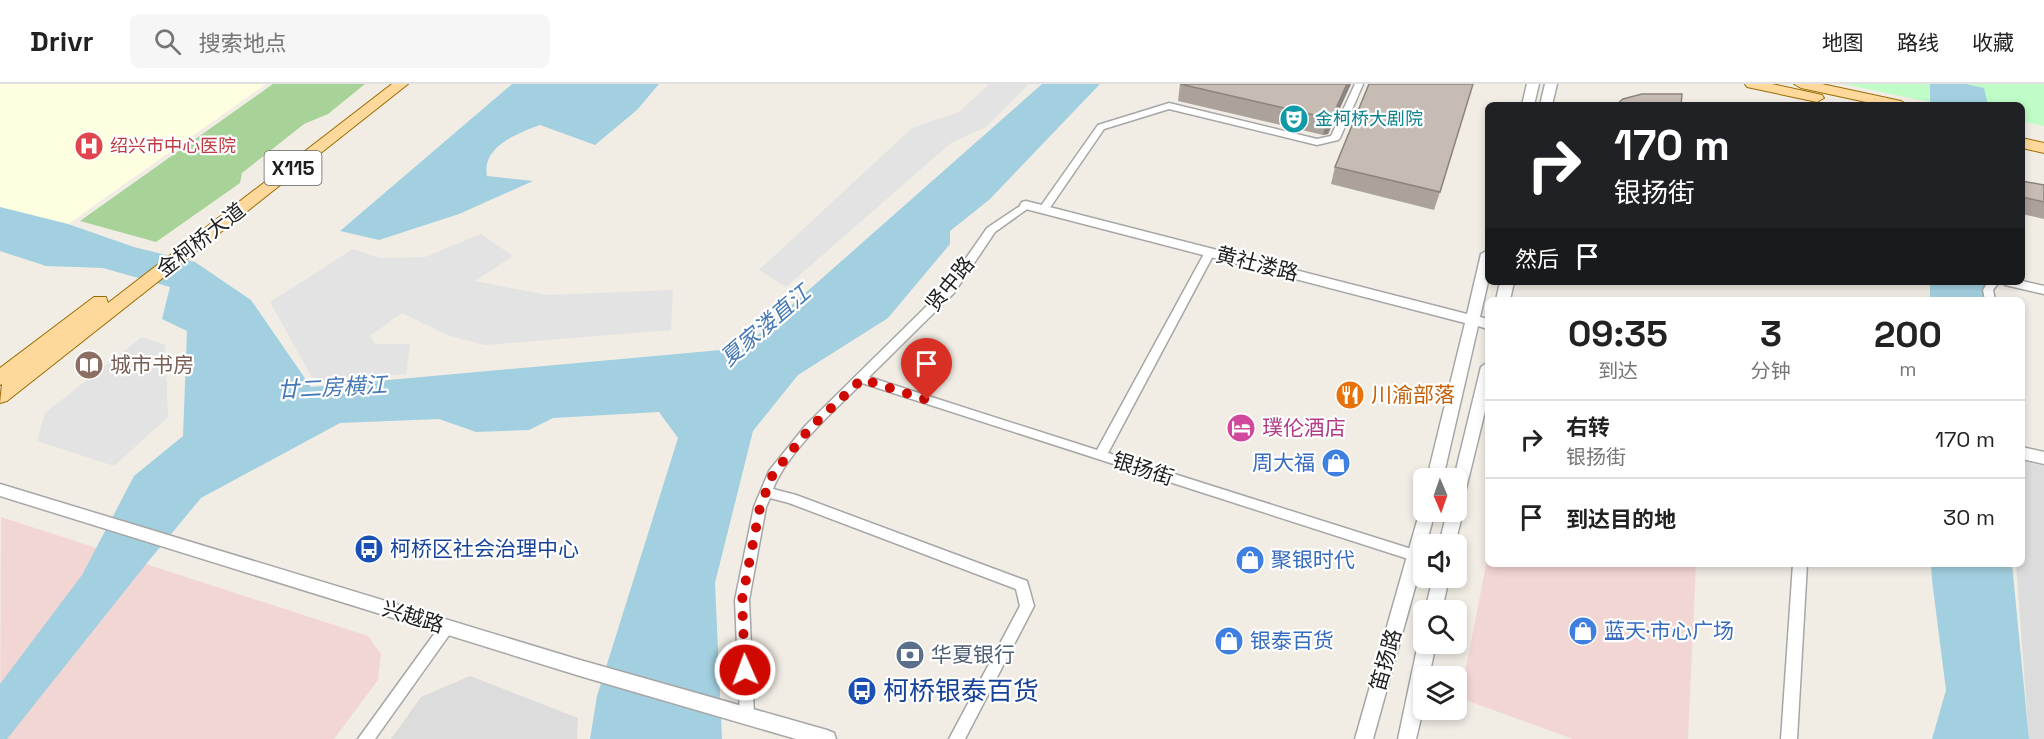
<!DOCTYPE html>
<html lang="zh">
<meta charset="utf-8">
<style>
body{margin:0;font-family:"Space Grotesk","Noto Sans SC",sans-serif;background:#f6f6f6;color:#222;height:100vh;display:flex;flex-direction:column;font-size:22px;white-space:nowrap}
*{box-sizing:border-box;margin:0}
p{font-size:20px;color:#767676}
.icon{flex:none;width:33px;height:33px;fill:none;stroke:currentColor;stroke-width:2;stroke-linecap:round;stroke-linejoin:round}
.map{position:relative;flex:1;overflow:hidden}
.drawer{position:absolute;left:1485px;top:213px;width:540px;height:270px;display:flex;flex-direction:column;background:#fff;border-radius:9px;box-shadow:0 3px 9px #0003}
.drawer>*{flex:none}
.guide{position:absolute;left:1485px;top:18px;width:540px;height:183px;border-radius:9px;box-shadow:0 3px 9px #0003;background:#202124;color:#fff;overflow:hidden}
.needle{width:39px;rotate:178deg}
.controls{position:absolute;left:1413px;top:384px;display:grid;gap:12px}
.controls a{display:grid;place-items:center;width:54px;height:54px;border-radius:9px;background:#fff;box-shadow:0 3px 9px #0003;font-size:30px}
.pin{position:absolute;display:grid;place-items:center;width:51px;height:51px;color:#fff;margin:-62px -26px;border-radius:50% 50% 50% 0;rotate:-45deg;box-shadow:0 0 6px #0007}
.pin .icon{rotate:45deg}
.me{position:absolute;width:66px;margin:-33px;rotate:358deg;stroke-linejoin:round;filter:drop-shadow(0 0 4px #0008)}
.turn{display:flex;align-items:center;gap:21px;height:126px;padding:0 30px;font-size:27px}
.turn .icon{width:78px;height:78px;stroke-width:2.5}
.turn b{display:block;font-size:42px;line-height:51px}
.then{display:flex;align-items:center;height:57px;padding:0 30px;background:#0003;gap:12px;font-size:22px}
.eta{display:flex;justify-content:space-evenly;align-items:center;height:102px;text-align:center}
.eta b{font-size:36px;font-weight:600;line-height:42px}
ul{padding:0;list-style:none}
li{display:flex;align-items:center;gap:18px;height:78px;padding:0 30px;border-top:2px solid #e0e0e0}
li div{flex:1}
li b{display:block;font-size:22px}
li em{font-style:normal}
header{display:flex;align-items:center;gap:36px;box-sizing:border-box;height:84px;padding:0 30px;background:#fff;border-bottom:2px solid #e0e0e0}
header strong{font-size:28px}
nav{display:flex;gap:33px;margin-inline-start:auto;font-size:21px}
.search{width:420px;height:54px;background:#f6f6f6;display:flex;align-items:center;gap:15px;box-sizing:border-box;padding:0 21px;border-radius:9px;color:#767676;font-size:22px}
.map>svg:first-child{display:block}
</style>
<header>
<strong>Drivr</strong>
<div class="search"><svg class="icon" aria-label="search" viewBox="0 0 24 24"><circle cx="10" cy="10" r="6"/><path d="M15 15l6 6"/></svg>搜索地点</div>
<nav><a>地图</a><a>路线</a><a>收藏</a></nav>
</header>
<div class="map">
<svg width="2044" height="655" viewBox="0 0 2044 655">
<rect width="100%" height="100%" fill="#f1ede5"/>
<g fill="#dddcdc">
<polygon points="2022,377 2044,382 2044,655 2029,655 2016,480 2022,480"/>
<polygon points="470,592 578,634 577,655 391,655 421,613"/>
</g>
<g fill="#f2d6d4">
<polygon points="1,433 368,552 381,570 378,596 334,655 0,655"/>
<polygon points="1488,471 1488,480 1696,480 1688,655 1573,655 1460,614"/>
</g>
<polygon fill="#feffe0" points="0,0 266,0 68,140 0,123"/>
<polygon fill="#a7d298" points="273,0 365,0 328,30 304,40 242,89 240,99 156,158 80,137"/>
<polygon fill="#c0fcc7" points="1843,0 2044,0 2044,42 2022,37 2022,21 1944,21"/>
<g fill="#e3e3e3">
<polygon points="989,0 1029,0 986,43 951,59 786,203 759,186 912,44 959,28"/>
<polygon points="481,150 513,172 475,197 547,211 673,206 671,246 485,261 449,252 402,229 370,252 375,260 410,260 406,290 315,299 270,218 353,165 380,174 425,173"/>
<polygon points="142,253 165,261 168,333 114,382 37,357 45,329"/>
</g>
<g fill="#a3d0e0">
<path d="M512,0H659L637,26L595,61L540,41C518,49 481,63 487,92L533,97L459,130L379,156L340,147Z"/>
<polygon points="1042,0 1100,0 989,116 950,147 950,160 888,234 798,291 753,347 715,499 722,655 590,655 597,612 678,354 659,328 553,334 529,346 476,348 439,335 340,339 201,414 147,479 7,655 0,655 0,600 82,491 134,392 183,352 187,247 162,235 170,203 103,184 46,182 0,167 0,123 68,140 134,163 195,178 251,216 311,303 743,264"/>
<polygon points="1930,0 1966,0 1984,4 1988,21 1930,21"/>
<polygon points="1930,198 1986,198 1988,216 1930,216"/>
<polygon points="1931,480 2012,480 2029,655 1932,655 1946,606 1932,496"/>
</g>
<g fill="none" stroke-linecap="round" stroke-linejoin="round">
<g stroke="#a6a6a6" stroke-width="3">
<g id="minor">
<polygon points="1355,0 1363,0 1340,54 1338,56 1317,61 1169,25 1104,45 1047,128 1039,128 1038,126 1098,41 1166,20 1169,19 1317,55 1331,52"/>
<path d="M1026,118L1030,119V123L995,148L954,209L869,293L1097,366L1205,168L1210,165L1214,166L1215,168L1108,369L1424,469V480L862,299C833,328 788,367 773,405L796,411L1027,497L1034,522L965,655H949L1020,522L1016,505L789,419L770,414L766,423L749,516L754,632L752,637L747,639L742,637L740,632L735,516L754,423L769,387L806,341L946,203L987,144Z"/>
<polygon points="2022,197 2044,202 2044,210 2005,201 2004,198"/>
<polygon points="1988,198 1999,198 1993,206 1995,216 1985,216 1983,206"/>
<polygon points="1793,480 1807,480 1797,655 1781,655"/>
<polygon points="447,537 452,539 454,543 452,547 375,655 358,655 442,539"/>
</g>
</g>
<g stroke="#a6a6a6" stroke-width="3">
<g id="tertiary">
<polygon points="1527,0 1539,0 1534,21 1522,21"/>
<polygon points="1545,0 1557,0 1552,21 1540,21"/>
<polygon points="1026,117 1467,230 1481,170 1488,166 1488,198 1480,233 1488,235 1488,245 1478,242 1443,394 1427,394 1465,239 1022,124 1020,121 1022,118"/>
<polygon points="1500,198 1514,198 1510,216 1496,216"/>
<polygon points="1488,278 1488,315 1461,425 1463,428 1455,460 1439,460 1447,428 1456,428 1456,394 1454,394 1481,283"/>
<polygon points="2022,363 2044,368 2044,380 2022,375"/>
<polygon points="0,400 580,576 827,646 834,649 836,655 796,655 580,592 0,412"/>
<polygon points="1421,423 1424,423 1424,428 1435,428 1426,460 1424,460 1424,471 1373,655 1355,655"/>
<polygon points="1433,494 1449,494 1442,526 1425,526"/>
<polygon points="1424,553 1424,560 1436,560 1429,592 1424,592 1424,621 1416,655 1398,655 1418,560"/>
</g>
</g>
<g stroke="#9b6d00" stroke-width="2">
<g id="primary">
<polygon points="392,0 408,0 7,317 0,319 2,300 0,301 0,284 94,213 106,213 108,219"/>
<polygon points="1745,0 1772,0 1822,11 1824,14 1817,18 1747,3"/>
<polygon points="1794,0 1822,0 1901,17 1908,21 1880,21 1801,4"/>
<polygon points="2022,54 2044,59 2044,69 2022,64"/>
</g>
</g>
<use href="#minor" fill="#fff" fill-rule="evenodd"/>
<use href="#tertiary" fill="#fff" fill-rule="evenodd"/>
<use href="#primary" fill="#ffd89c" fill-rule="evenodd"/>
</g>
<g fill="#aaa29b">
<polygon points="1180,0 1351,0 1328,50 1323,51 1178,17"/>
<polygon points="1335,83 1440,108 1434,126 1331,100"/>
<polygon points="2022,97 2044,101 2044,135 2022,130"/>
</g>
<polygon fill="#8b847e" points="1347,0 1351,0 1328,50 1323,51 1327,34"/>
<g fill="#c6bcb4" stroke="#8b847e" stroke-width="1.5">
<polygon points="1180,0 1347,0 1332,33 1327,34"/>
<polygon points="1369,0 1473,0 1440,108 1335,83"/>
<polygon points="1642,10 1682,10 1681,21 1616,21 1623,15"/>
<polygon points="2022,97 2044,101 2044,118 2022,113"/>
</g>
<g fill="none" stroke-linecap="round" stroke-linejoin="round">
<polyline stroke="#cf0800" stroke-width="10" stroke-dasharray="0 18" points="745,586 742,516 760,423 773,390 810,344 862,295 927,316"/>
</g>
<defs>
<g id="theatre-disc" transform="scale(1.5)"><circle r="9.5" fill="#0f9aa8" stroke="#fff"/><path d="M-5-5.5Q0-4 5-5.5V0Q5 5 0 6Q-5 5-5 0ZM-3.3-2.5H-1v1.5H-3.3ZM1-2.5H3.3v1.5H1ZM-2.8 1Q0 5.5 2.8 1Z" fill="#fff"/></g>
<g id="hospital-disc" transform="scale(1.5)"><circle r="9.5" fill="#e0444e" stroke="#fff"/><path d="M-5-5h3v3.5h4V-5h3V5h-3V1.5h-4V5h-3Z" fill="#fff"/></g>
<g id="library-disc" transform="scale(1.5)"><circle r="9.5" fill="#8d6e63" stroke="#fff"/><path d="M-6-4Q-3-5.5-.7-3.5V5Q-3 3-6 4ZM6-4Q3-5.5 .7-3.5V5Q3 3 6 4Z" fill="#fff"/></g>
<g id="restaurant-disc" transform="scale(1.5)"><circle r="9.5" fill="#e8710a" stroke="#fff"/><path d="M-5-6h1v4h1v-4h1v4h1v-4h1v5L-1.5 .5V6h-2V.5L-5-1ZM5-6V6H3V1.5H1.5Q1.5-4 5-6Z" fill="#fff"/></g>
<g id="hotel-disc" transform="scale(1.5)"><circle r="9.5" fill="#d1479c" stroke="#fff"/><path d="M-6-4.5h1.5V1H6V5H4.5V3h-9V5H-6ZM-4 0a1.8 1.8 0 1 1 3.6 0ZM.5 0V-2.5h3Q6-2.5 6 0Z" fill="#fff"/></g>
<g id="shop-disc" transform="scale(1.5)"><circle r="9.5" fill="#3f7fe0" stroke="#fff"/><path d="M-5-2.5h2.3a2.7 3.5 0 0 1 5.4 0H5L5.5 6h-11ZM-1.5-2.5h3a1.5 2.3 0 0 0-3 0Z" fill="#fff"/></g>
<g id="bus-disc" transform="scale(1.5)"><circle r="9.5" fill="#1a4fb4" stroke="#fff"/><path d="M-5-6H5V4H4V6H2V4H-2V6H-4V4H-5ZM-3.5-4V0h7V-4ZM-3.5 1.2v1.5H-2V1.2ZM2 1.2v1.5H3.5V1.2Z" fill="#fff"/></g>
<g id="bank-disc" transform="scale(1.5)"><circle r="9.5" fill="#5c6f8a" stroke="#fff"/><path d="M-6-4H6V4H-6ZM0-2.3a2.3 2.3 0 1 0 0 4.6a2.3 2.3 0 1 0 0-4.6Z" fill="#fff"/></g>
</defs>
<g fill-rule="evenodd">
<use href="#theatre-disc" x="1294" y="35"/>
<use href="#hospital-disc" x="89" y="62"/>
<use href="#library-disc" x="89" y="281"/>
<use href="#restaurant-disc" x="1350" y="311"/>
<use href="#hotel-disc" x="1241" y="344"/>
<use href="#shop-disc" x="1336" y="379"/>
<use href="#bus-disc" x="369" y="465"/>
<use href="#shop-disc" x="1250" y="476"/>
<use href="#shop-disc" x="1583" y="547"/>
<use href="#shop-disc" x="1229" y="557"/>
<use href="#bank-disc" x="910" y="571"/>
<use href="#bus-disc" x="862" y="607"/>
</g>
<g text-anchor="middle" stroke-width="4.5" stroke-linejoin="round" paint-order="stroke">
<g font-size="18" fill="#0d838f" stroke="#fff" text-anchor="start">
<text x="1315" y="41">金柯桥大剧院</text>
</g>
<g font-size="18" fill="#be3a42" stroke="#fff" text-anchor="start">
<text x="110" y="68">绍兴市中心医院</text>
</g>
<rect fill="#fff" stroke="#626262" stroke-width="1.5" x="264.5" y="67" width="57" height="34" rx="4.5"/>
<g font-size="20" font-weight="bold" fill="#1f1f1f">
<text x="293" y="91">X115</text>
</g>
<g font-size="21" fill="#1f1f1f" stroke="#fff">
<text transform="translate(201 156) rotate(-38)" y="7">金柯桥大道</text>
<text transform="translate(1257 180) rotate(14)" y="7">黄社溇路</text>
<text transform="translate(950 200) rotate(-51)" y="7">贤中路</text>
<text transform="translate(1143 385) rotate(18)" y="7">银扬街</text>
<text transform="translate(413 533) rotate(17)" y="7">兴越路</text>
<text transform="translate(1386 576) rotate(-74)" y="7">笛扬路</text>
</g>
<g font-size="21" fill="#785e54" stroke="#fff" text-anchor="start">
<text x="110" y="288">城市书房</text>
</g>
<g font-size="21" fill="#c56008" stroke="#fff" text-anchor="start">
<text x="1371" y="318">川渝部落</text>
</g>
<g font-size="21" fill="#b23c85" stroke="#fff" text-anchor="start">
<text x="1262" y="351">璞伦酒店</text>
</g>
<g font-size="21" fill="#366cbe" stroke="#fff" text-anchor="start">
<text x="1315" y="386" text-anchor="end">周大福</text>
<text x="1271" y="483">聚银时代</text>
<text x="1604" y="554">蓝天·市心广场</text>
<text x="1250" y="564">银泰百货</text>
</g>
<g font-size="21" fill="#164399" stroke="#fff" text-anchor="start">
<text x="390" y="472">柯桥区社会治理中心</text>
</g>
<g font-size="21" fill="#4e5e75" stroke="#fff" text-anchor="start">
<text x="931" y="578">华夏银行</text>
</g>
<g font-size="22" font-style="italic" fill="#4679b5" stroke="#fff">
<text transform="translate(765 241) rotate(-41)" y="8">夏家溇直江</text>
<text transform="translate(332 303) rotate(-3)" y="8">廿二房横江</text>
</g>
<g font-size="26" fill="#164399" stroke="#fff" text-anchor="start">
<text x="883" y="616">柯桥银泰百货</text>
</g>
</g>
</svg>
<div class="controls">
<a><svg class="needle" viewBox="-14 -14 28 28"><path d="M0-13l5 13h-10z" fill="#e53935"/><path d="M0 13l5-13h-10z" fill="#767676"/></svg></a>
<a><svg class="icon" aria-label="sound" viewBox="0 0 24 24"><path d="M4 9h4l5-4v14l-5-4H4zM17 9q2 3 0 6"/></svg></a>
<a><svg class="icon" aria-label="search" viewBox="0 0 24 24"><circle cx="10" cy="10" r="6"/><path d="M15 15l6 6"/></svg></a>
<a><svg class="icon" aria-label="layers" viewBox="0 0 24 24"><path d="M12 4l9 5-9 5-9-5zM3 14l9 5 9-5"/></svg></a>
</div>
<div class="pin" style="left:927px;top:316px;background:#d93025"><svg class="icon" aria-label="arrive" viewBox="0 0 24 24"><path d="M6 21V4h12l-3 4 3 4H6"/></svg></div>
<svg class="me" style="left:745px;top:586px" viewBox="-20 -20 40 40"><circle r="17" fill="#cf0800" stroke="#fff" stroke-width="3"/><path d="M0-11L8 9 0 5-8 9z" fill="#fff"/></svg>
<div class="guide">
<div class="turn"><svg class="icon" aria-label="right" viewBox="0 0 24 24"><path d="M7 20v-9h11M14 6l5 5-5 5"/></svg><div><b>170 m</b>银扬街</div></div>
<div class="then">然后<svg class="icon" aria-label="arrive" viewBox="0 0 24 24"><path d="M6 21V4h12l-3 4 3 4H6"/></svg></div>
</div>
<section class="drawer">
<div class="eta">
<div><b>09:35</b><p>到达</p></div>
<div><b>3</b><p>分钟</p></div>
<div><b>200</b><p>m</p></div>
</div>
<ul>
<li><svg class="icon" aria-label="right" viewBox="0 0 24 24"><path d="M7 20v-9h11M14 6l5 5-5 5"/></svg><div><b>右转</b><p>银扬街</p></div><em>170 m</em></li>
<li><svg class="icon" aria-label="arrive" viewBox="0 0 24 24"><path d="M6 21V4h12l-3 4 3 4H6"/></svg><div><b>到达目的地</b></div><em>30 m</em></li>
</ul>
</section>
</div>
